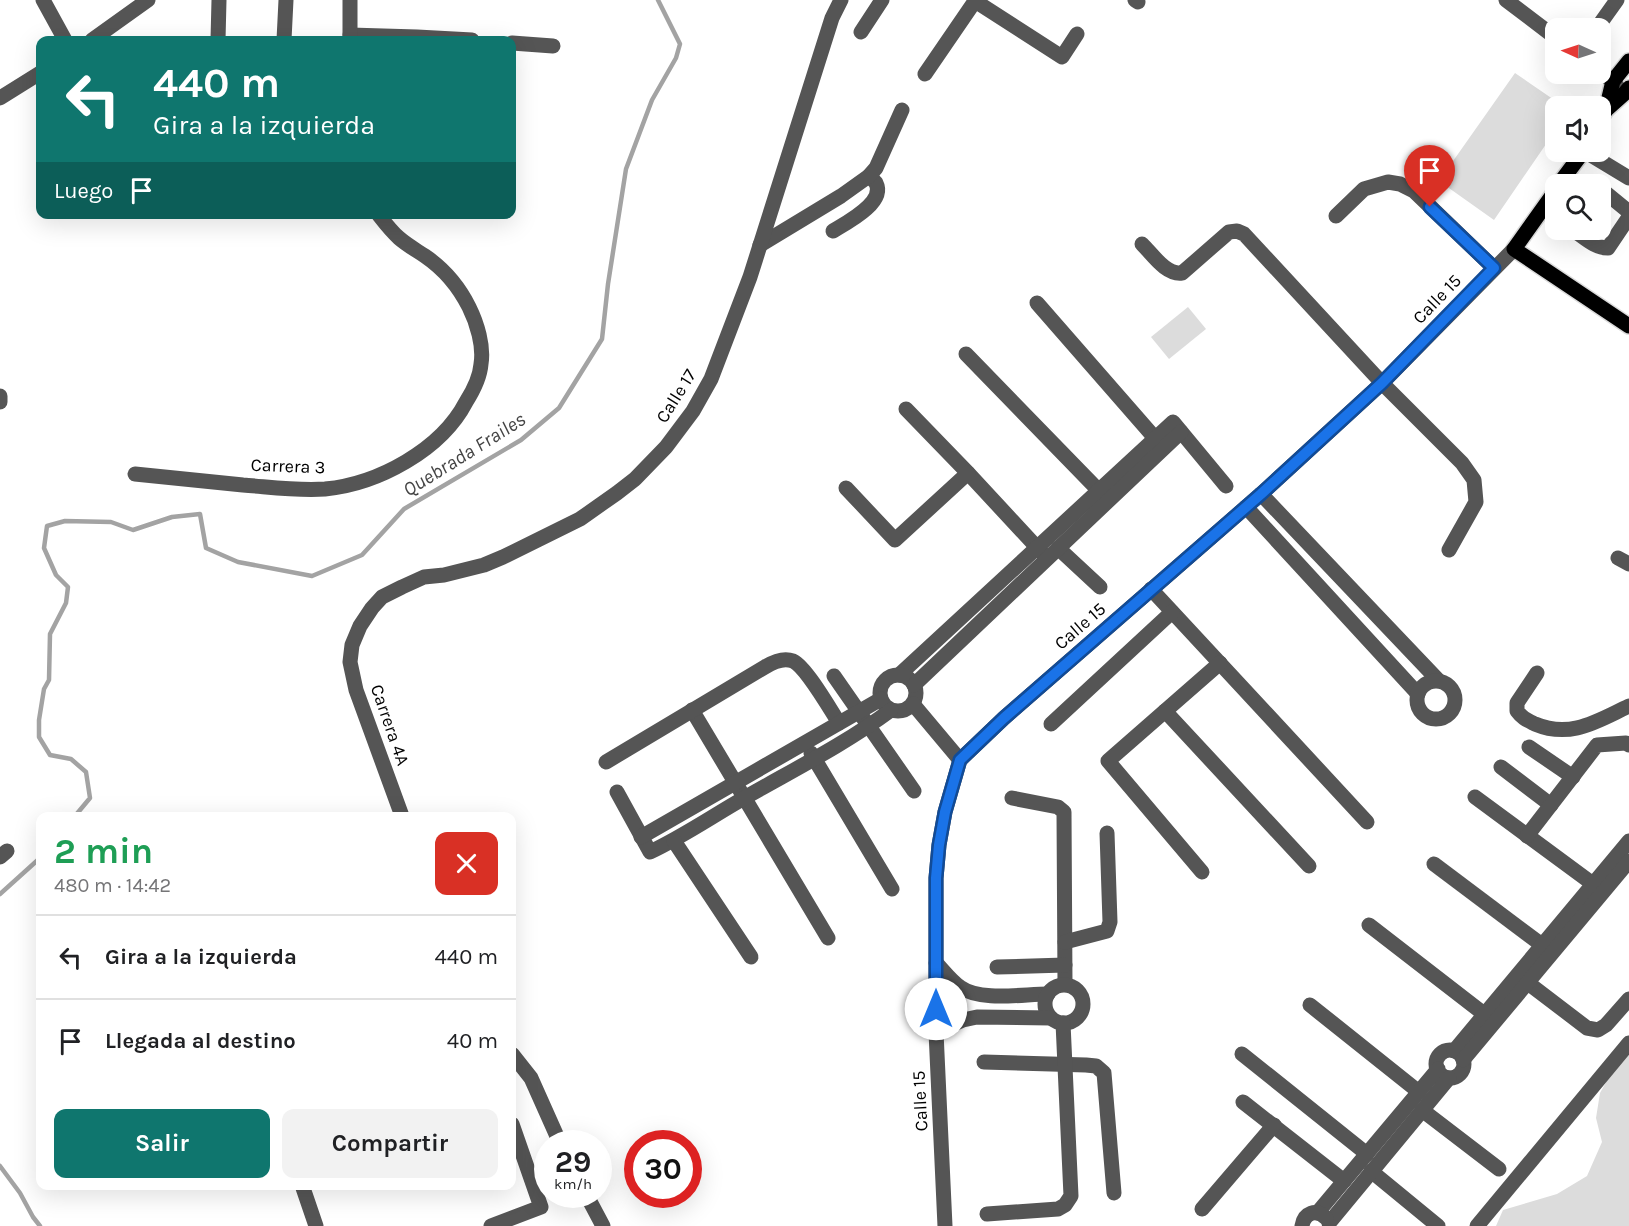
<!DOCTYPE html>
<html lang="es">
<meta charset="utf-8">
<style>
body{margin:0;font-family:Karla,sans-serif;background:#f2f2f2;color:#202124;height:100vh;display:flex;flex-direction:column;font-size:22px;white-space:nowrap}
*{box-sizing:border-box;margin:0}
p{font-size:20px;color:#757577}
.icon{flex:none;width:33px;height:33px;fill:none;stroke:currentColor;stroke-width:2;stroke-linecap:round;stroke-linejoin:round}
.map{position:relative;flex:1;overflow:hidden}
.panel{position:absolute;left:36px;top:812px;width:480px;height:378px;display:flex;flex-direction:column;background:#fff;border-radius:12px;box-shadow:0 6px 24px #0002}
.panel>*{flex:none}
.guide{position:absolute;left:36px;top:36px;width:480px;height:183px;border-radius:12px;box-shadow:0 6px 24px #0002;background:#0f766e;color:#fff;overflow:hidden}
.needle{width:39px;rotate:273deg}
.controls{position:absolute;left:1545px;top:18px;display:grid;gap:12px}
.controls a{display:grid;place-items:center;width:66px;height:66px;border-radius:12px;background:#fff;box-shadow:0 6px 24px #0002;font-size:30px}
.speed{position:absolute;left:534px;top:1130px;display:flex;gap:12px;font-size:30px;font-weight:700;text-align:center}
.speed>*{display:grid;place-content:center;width:78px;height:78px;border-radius:50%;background:#fff;box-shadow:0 6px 24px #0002;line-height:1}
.speed small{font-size:15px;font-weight:400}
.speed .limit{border:9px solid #d22;background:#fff;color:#111}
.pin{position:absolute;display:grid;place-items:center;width:51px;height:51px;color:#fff;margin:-62px -26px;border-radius:50% 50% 50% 0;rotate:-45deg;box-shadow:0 0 6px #0007}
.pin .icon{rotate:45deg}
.me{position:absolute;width:66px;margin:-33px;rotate:0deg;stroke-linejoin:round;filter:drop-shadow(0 0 4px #0008)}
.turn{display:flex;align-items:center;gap:21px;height:126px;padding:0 18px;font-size:27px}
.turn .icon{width:78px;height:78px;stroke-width:2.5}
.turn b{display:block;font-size:42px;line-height:51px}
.then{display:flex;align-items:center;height:57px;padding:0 18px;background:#0003;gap:12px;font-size:22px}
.round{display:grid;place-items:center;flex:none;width:63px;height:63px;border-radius:12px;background:#f2f2f2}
.overview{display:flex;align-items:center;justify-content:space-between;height:102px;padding:0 18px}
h1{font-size:36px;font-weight:700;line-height:45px;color:#1e9e55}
.cta{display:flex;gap:12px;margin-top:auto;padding:12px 18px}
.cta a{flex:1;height:69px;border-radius:12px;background:#0f766e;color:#fff;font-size:24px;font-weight:700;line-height:69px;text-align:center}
.cta a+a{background:#f2f2f2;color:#202124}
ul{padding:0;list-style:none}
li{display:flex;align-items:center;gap:18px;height:84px;padding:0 18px;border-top:2px solid #e0e0e0}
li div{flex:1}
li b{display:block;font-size:22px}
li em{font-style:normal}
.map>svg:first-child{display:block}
</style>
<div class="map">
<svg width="1629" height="1226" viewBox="0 0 1629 1226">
<rect width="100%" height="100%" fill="#fff"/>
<g fill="#dcdcdc">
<polygon points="1515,73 1563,106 1556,106 1555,131 1494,220 1439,181"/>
<polygon points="1188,307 1206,329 1169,359 1151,337"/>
<polygon points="1629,1051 1629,1226 1496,1226 1503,1210 1557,1194 1587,1176 1602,1142 1596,1118 1600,1093 1610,1075"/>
</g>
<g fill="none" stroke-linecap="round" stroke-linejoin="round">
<g stroke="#a3a3a3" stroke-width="4.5">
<polyline points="75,816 90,798 86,772 71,759 50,755 39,737 39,720 44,689 49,680 50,634 66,603 68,587 56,575 44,548 47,526 65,521 111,522 133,530 172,517 200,514 206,548 238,562 312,576 362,555 404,509 521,440 559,408 602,339 608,284 626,169 652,100 676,58 680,44 658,0"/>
<polyline points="0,894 40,858"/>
<polyline points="0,1166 20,1193 33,1217 40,1226"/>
</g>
<g stroke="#dbdbdb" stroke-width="18">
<g id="major">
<polyline points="1606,110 1624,94 1629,88"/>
<polyline points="1600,120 1606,110 1613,81 1629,61"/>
<polyline points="1559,184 1583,152"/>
<polyline points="1556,190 1514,249 1629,326"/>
</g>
</g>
<g stroke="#555" stroke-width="15">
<polyline points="43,0 65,40"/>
<polyline points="1135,0 1138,2"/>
<polyline points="1506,0 1556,38"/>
<polyline points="1597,28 1617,0"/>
<polyline points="861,32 882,0"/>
<polyline points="350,35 417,37 472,40"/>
<polyline points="92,40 148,0"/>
<polyline points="218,40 219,0"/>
<polyline points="284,40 286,0"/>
<polyline points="350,40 350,0"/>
<polyline points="512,43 553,46"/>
<polyline points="1600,72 1613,81 1620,90"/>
<polyline points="925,74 975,1 1062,57 1077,34"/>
<polyline points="0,98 40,73"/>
<polyline points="1586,152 1629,178"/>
<polyline points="1601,189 1629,212"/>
<polyline points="1336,216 1364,189 1388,182 1400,184 1414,191 1494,268"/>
<path d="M1573,230C1584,237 1594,248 1608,248L1629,217"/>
<path d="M833,231C846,223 886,203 876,183C876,183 870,176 869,176"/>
<path d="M1142,244C1153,255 1166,275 1182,273L1229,232L1237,231L1244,234L1382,383L1462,463L1474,480L1476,502L1449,550"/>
<polyline points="760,245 841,196 869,176 876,168 902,110"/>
<polyline points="1037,303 1161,445"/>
<polyline points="966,354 1106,498"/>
<polyline points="0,396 0,402"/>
<polyline points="906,409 968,473 1044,555"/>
<path d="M135,474C171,478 207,481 243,485C270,487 297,491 325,489C378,484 441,450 466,402C473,391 480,377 481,364C484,346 477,323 469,307C459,287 444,269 425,256C416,250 407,245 399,238C391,231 385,223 378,214"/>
<polyline points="846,488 895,540 968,473"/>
<polyline points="1261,494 1438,680"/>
<polyline points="1246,507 1418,694"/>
<polyline points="1058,548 1100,587"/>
<polyline points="1618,558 1629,564"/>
<polyline points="1151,589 1367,822"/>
<path d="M1537,673L1517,703V711C1522,718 1527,720 1535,724C1571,739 1597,721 1629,706"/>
<polyline points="899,675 1173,422 1226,486"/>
<circle cx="898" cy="693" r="18"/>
<polyline points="834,676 914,791"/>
<circle cx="1436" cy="700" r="19"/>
<polyline points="914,685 1181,432"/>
<polyline points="913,704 960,760"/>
<polyline points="692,710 828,938"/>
<polyline points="1165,711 1309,866"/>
<polyline points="1051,724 1172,612"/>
<polyline points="1529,747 1573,777"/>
<polyline points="811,753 892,889"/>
<path d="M606,762L765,667C773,662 783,657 793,661C806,667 830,709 839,723"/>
<polyline points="1501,767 1551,805"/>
<path d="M617,792L650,852C684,836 714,815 746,797C795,769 845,744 891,710"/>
<polyline points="1475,797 1593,884"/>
<polyline points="1012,798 1058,807 1064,812 1065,984"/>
<polyline points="402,816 356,690 350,662 352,645 360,626 372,608 382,597 402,587 424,577 444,575 484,565 503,557 580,519 617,493 635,479 666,447 693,411 711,379 750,277 832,18 841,0"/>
<polyline points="1527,836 1597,745 1626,743 1629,745"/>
<polyline points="641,837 881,699"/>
<polyline points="674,841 751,957"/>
<polyline points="0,857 7,851"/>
<polyline points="1434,864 1542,945"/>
<polyline points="1202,872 1108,761 1220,663"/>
<polyline points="1369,925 1484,1014"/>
<polyline points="1065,942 1107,931 1110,922 1107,833"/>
<path d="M936,963C944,971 951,981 960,987C981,1002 1023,994 1048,994"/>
<polyline points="997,967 1065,965"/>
<polyline points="1528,983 1587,1028 1598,1030 1606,1025 1629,999"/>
<circle cx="1064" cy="1004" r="19"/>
<polyline points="1310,1005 1419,1092"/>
<polyline points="936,1032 963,1020 977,1017 1051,1018"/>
<circle cx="1450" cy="1064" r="14"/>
<polyline points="1454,1051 1629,841"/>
<polyline points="512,1054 531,1078 560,1143"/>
<polyline points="1242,1054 1367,1154"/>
<polyline points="1463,1060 1629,861"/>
<polyline points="984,1062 1086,1065 1096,1066 1104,1073 1114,1193"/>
<polyline points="1243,1102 1344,1181"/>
<polyline points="1422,1110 1499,1169"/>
<polyline points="1371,1171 1438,1226"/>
<polyline points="302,1185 316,1226"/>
<polyline points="586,1194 603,1226"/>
<polyline points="1202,1209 1274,1125"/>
<polyline points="1318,1212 1438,1069"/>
<polyline points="987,1214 1058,1209 1065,1205 1071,1196 1063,1023"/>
<polyline points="1329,1223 1449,1078"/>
<polyline points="491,1226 541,1207 512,1124"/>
<polyline points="945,1226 936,1032 936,878 939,845 945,812 960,760 1004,718 1261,494 1382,383 1514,249"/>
<path d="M1302,1226C1304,1213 1316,1208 1326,1218"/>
<polyline points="1477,1226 1629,1043"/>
</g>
<use href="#major" stroke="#000" stroke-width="15"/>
</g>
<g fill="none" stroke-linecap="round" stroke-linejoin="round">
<g stroke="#114b97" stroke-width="15">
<polyline id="route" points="936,1009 936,878 939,845 945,812 960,760 1004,718 1261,494 1382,383 1494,268 1430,207"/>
</g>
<use href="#route" stroke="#1a73e8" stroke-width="10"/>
</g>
<g text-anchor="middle" stroke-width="4.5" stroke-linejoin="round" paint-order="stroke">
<g font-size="18" fill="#000" stroke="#fff">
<text transform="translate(1437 299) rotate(-46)" y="6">Calle 15</text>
<text transform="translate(676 396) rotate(-58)" y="6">Calle 17</text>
<text transform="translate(288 466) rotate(2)" y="6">Carrera 3</text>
<text transform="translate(1080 626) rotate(-41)" y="6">Calle 15</text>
<text transform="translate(390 725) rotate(71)" y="6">Carrera 4A</text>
<text transform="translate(920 1101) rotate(-93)" y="6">Calle 15</text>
</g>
<g font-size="20" font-style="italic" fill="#444" stroke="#fff">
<text transform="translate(464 454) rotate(-32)" y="7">Quebrada Frailes</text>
</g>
</g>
</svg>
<div class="controls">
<a><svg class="needle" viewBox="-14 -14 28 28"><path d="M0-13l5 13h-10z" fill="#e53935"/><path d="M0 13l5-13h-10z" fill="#757577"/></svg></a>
<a><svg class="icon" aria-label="sound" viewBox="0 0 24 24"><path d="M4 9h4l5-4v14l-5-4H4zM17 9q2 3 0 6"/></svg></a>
<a><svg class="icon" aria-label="search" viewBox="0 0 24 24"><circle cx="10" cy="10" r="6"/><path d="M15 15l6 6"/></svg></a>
</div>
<div class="speed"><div>29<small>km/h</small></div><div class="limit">30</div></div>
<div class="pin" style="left:1430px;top:207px;background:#d93025"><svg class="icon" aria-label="arrive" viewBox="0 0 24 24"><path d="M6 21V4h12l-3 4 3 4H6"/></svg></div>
<svg class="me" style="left:936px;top:1009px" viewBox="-20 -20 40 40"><circle r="19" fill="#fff"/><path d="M0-13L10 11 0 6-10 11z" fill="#1a73e8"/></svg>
<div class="guide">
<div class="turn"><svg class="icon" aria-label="left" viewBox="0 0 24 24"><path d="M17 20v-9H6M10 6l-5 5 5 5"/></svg><div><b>440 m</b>Gira a la izquierda</div></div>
<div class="then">Luego<svg class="icon" aria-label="arrive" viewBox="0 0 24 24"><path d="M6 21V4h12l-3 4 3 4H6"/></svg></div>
</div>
<section class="panel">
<div class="overview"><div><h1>2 min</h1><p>480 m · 14:42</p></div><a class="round" style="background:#d93025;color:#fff"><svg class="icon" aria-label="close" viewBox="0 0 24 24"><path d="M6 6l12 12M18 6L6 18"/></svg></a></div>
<ul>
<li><svg class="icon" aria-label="left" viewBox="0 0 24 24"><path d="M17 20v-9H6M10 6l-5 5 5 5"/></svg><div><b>Gira a la izquierda</b></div><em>440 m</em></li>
<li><svg class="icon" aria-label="arrive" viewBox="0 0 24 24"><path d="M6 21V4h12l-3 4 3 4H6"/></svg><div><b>Llegada al destino</b></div><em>40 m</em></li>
</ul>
<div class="cta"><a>Salir</a><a>Compartir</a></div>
</section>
</div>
